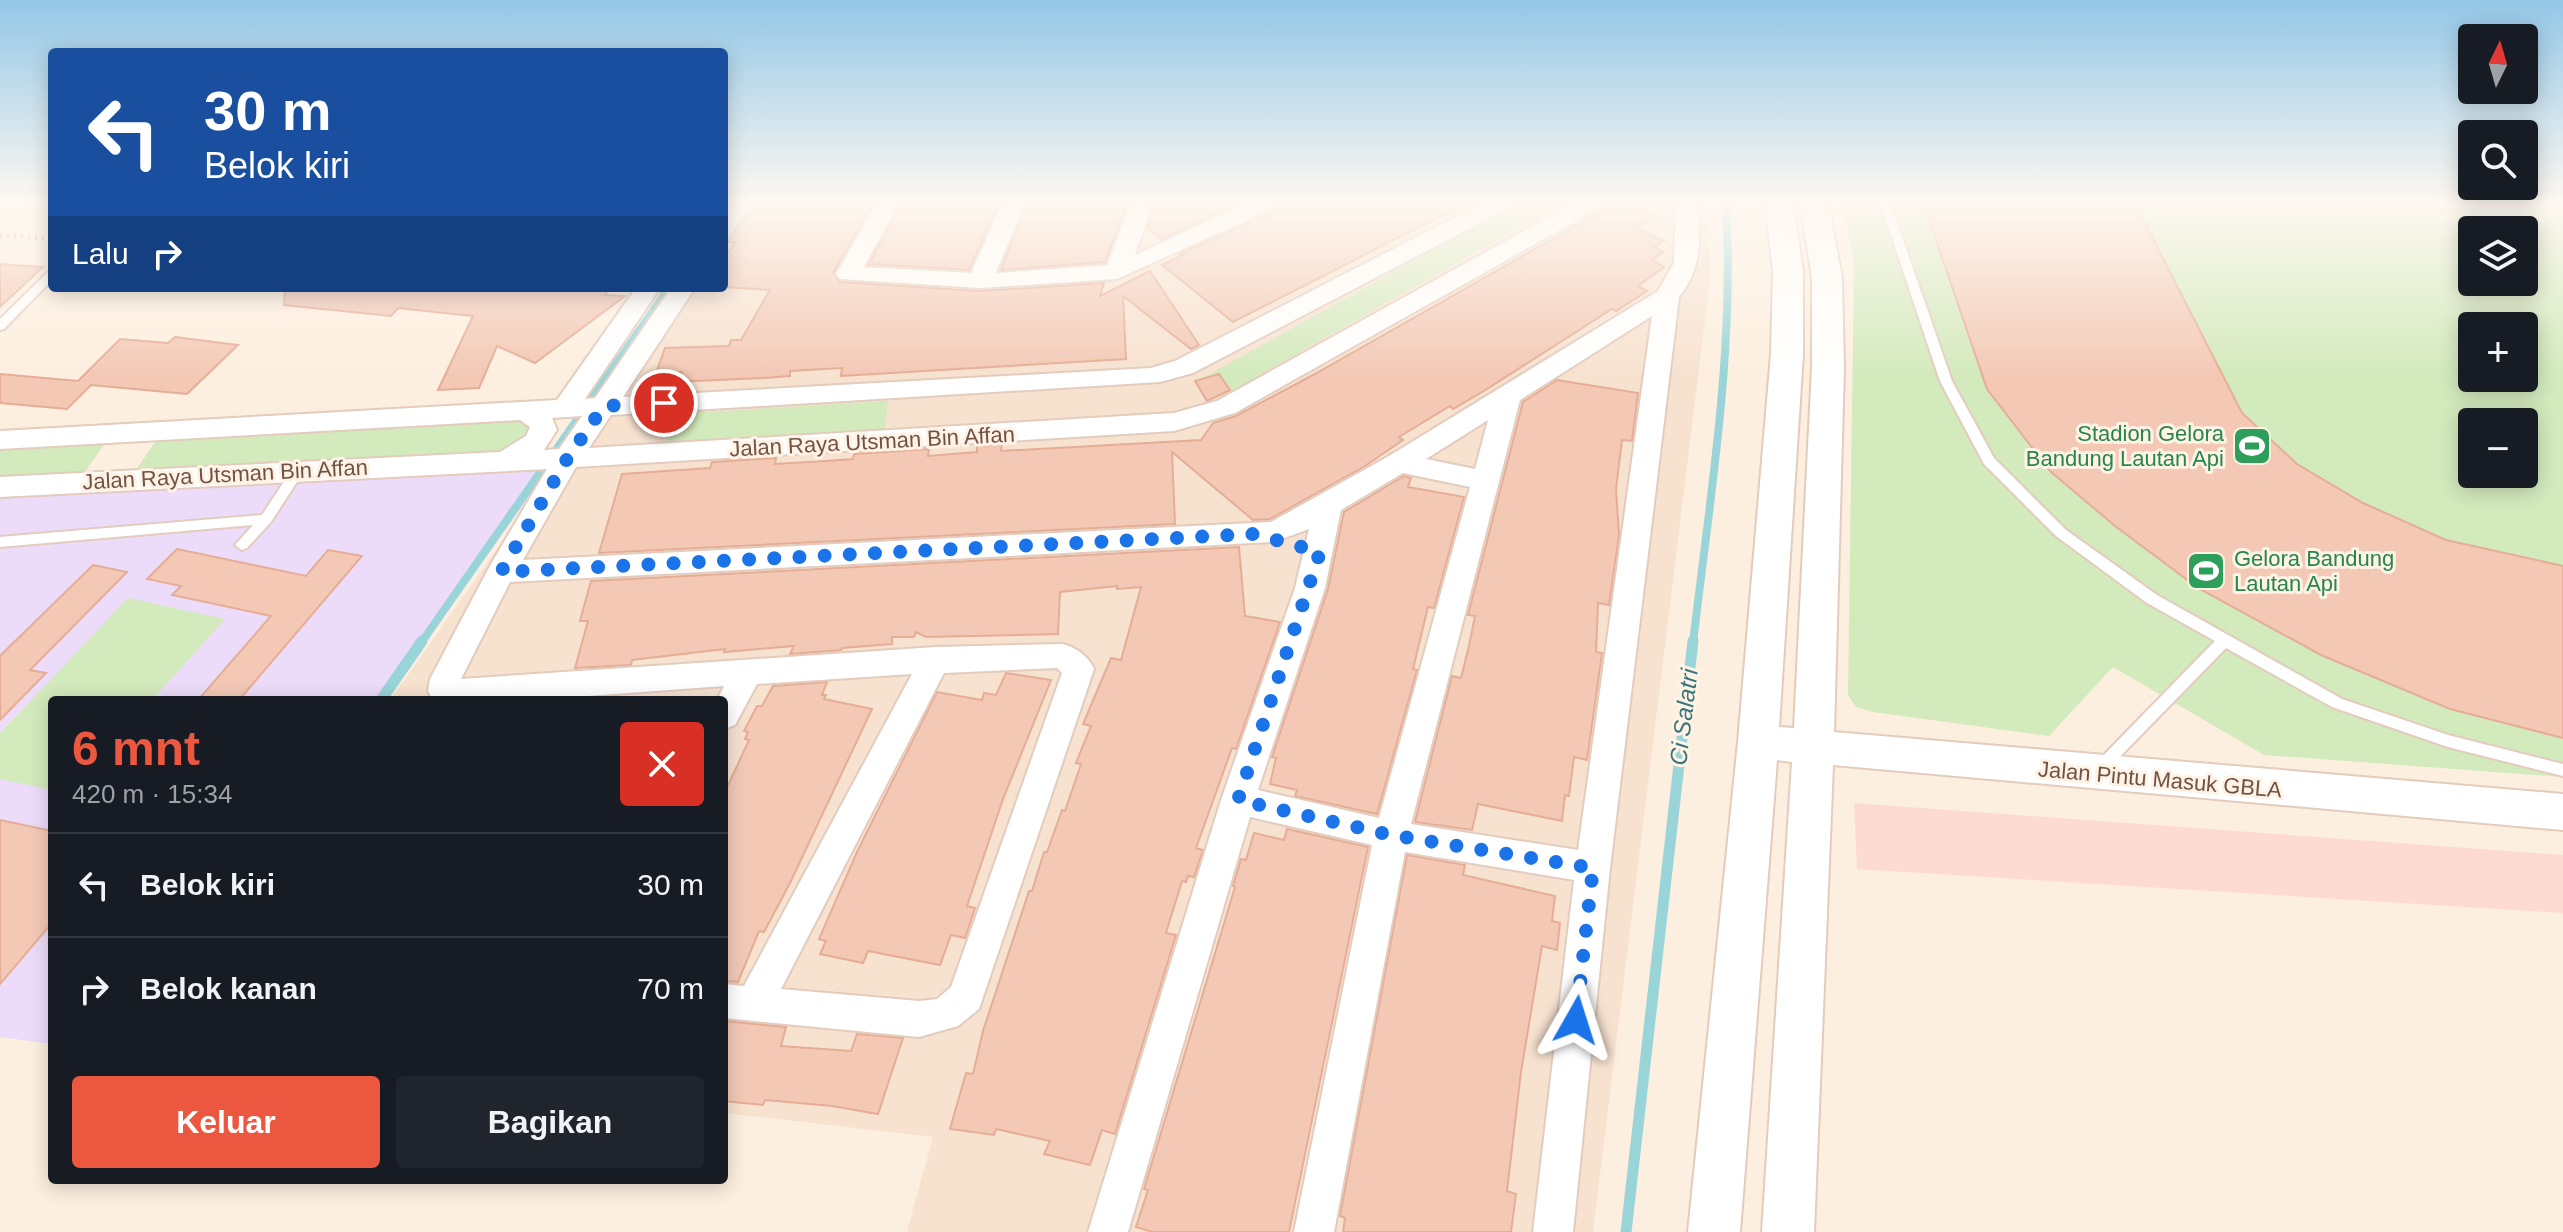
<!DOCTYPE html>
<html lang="id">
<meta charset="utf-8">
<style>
body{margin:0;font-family:Helvetica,sans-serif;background:#20242c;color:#f1f3f6;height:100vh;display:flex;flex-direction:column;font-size:30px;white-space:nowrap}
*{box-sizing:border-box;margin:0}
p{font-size:26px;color:#9ea1a6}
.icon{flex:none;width:44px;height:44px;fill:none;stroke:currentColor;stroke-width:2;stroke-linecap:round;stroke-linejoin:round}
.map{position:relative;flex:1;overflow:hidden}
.side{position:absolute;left:48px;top:696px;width:680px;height:488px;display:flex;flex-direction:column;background:#171b24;border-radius:8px;box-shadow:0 4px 20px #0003}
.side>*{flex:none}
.guide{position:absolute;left:48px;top:48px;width:680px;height:244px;border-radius:8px;box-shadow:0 4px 20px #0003;background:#1a4fa0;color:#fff;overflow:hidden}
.needle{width:52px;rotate:5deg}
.tools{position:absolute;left:2458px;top:24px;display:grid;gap:16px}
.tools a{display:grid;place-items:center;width:80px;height:80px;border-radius:8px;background:#171b24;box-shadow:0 4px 20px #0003;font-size:40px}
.pin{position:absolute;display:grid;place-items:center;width:68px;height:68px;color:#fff;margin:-34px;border:4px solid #fff;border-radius:50%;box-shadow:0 2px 8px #0007}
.me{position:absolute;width:88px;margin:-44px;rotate:6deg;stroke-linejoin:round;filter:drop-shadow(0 0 6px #0008)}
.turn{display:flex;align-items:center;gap:28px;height:168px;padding:0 24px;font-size:36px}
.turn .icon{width:104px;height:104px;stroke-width:2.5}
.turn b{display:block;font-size:56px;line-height:68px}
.then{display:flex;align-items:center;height:76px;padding:0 24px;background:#0003;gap:16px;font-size:30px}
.round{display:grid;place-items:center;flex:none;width:84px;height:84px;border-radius:8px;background:#20242c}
.head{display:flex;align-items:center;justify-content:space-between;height:136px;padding:0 24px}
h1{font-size:48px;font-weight:600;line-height:60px;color:#ec573f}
.action{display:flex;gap:16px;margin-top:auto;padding:16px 24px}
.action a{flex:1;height:92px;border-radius:8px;background:#ec573f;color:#fff;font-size:32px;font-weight:600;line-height:92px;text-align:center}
.action a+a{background:#20242c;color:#f1f3f6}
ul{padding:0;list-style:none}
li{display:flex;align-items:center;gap:24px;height:104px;padding:0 24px;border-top:2px solid #363941}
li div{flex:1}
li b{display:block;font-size:30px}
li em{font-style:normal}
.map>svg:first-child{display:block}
</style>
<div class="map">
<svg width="2563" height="1232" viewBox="0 0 2563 1232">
<rect width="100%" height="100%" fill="#fdefdf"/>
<polygon fill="#f7e2d0" points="734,202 1709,202 1711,271 1593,1232 911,1232 907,1231 933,1137 724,1113 724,700 390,700 558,463 676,288 724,288 724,216"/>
<polygon fill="#fedbd2" points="1854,803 2563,855 2563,913 1857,869"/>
<polygon fill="#ecdcf9" points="556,459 384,700 52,700 52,1044 0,1037 0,489"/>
<g fill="#d3eabd" fill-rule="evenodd">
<polygon points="1519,202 1528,202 1546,212 1220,397 1199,380"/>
<path d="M1842,202H2563V777L2264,755L2113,667L2049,736L1873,712L1856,707L1848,695L1854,265ZM2472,230H2524V282H2472ZM2472,326H2524V378H2472ZM2472,422H2524V474H2472Z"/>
<polygon points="888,401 885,429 666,442 674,414"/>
<polygon points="523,420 534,430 509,451 136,470 157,439"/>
<polygon points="105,443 85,472 0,477 0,448"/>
<polygon points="128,598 225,619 152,700 52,700 52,790 0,779 0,733"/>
</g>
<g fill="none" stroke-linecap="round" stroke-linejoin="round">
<g stroke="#99d4d8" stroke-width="8">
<polyline points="724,207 728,202"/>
<polyline points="421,643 669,288"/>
<path d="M1693,643C1710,497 1735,349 1726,202"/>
</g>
<g stroke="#99d4d8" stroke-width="11">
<polyline points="381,700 422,641"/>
<polyline points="1626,1232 1693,641"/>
</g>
</g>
<g fill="#f3c9b6" stroke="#e6ad96" stroke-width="2">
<polygon points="755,202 874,202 833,273 840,282 980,291 1104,283 1100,296 1150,271 1199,345 1191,349 1123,296 1126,359 841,376 842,368 790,371 790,376 764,378 694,381 679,381 682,372 656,373 665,348 729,346 731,340 741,340 770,290 724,287 724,259 735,242 727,242"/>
<polygon points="902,202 1000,202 969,270 869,264"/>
<polygon points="1028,202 1128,202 1105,262 1001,270"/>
<polygon points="1156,202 1242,202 1162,239 1147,228"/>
<polygon points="1282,202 1468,202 1233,322 1162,265 1183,255 1180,254 1277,210"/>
<polygon points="1618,202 1628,202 1655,217 1637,228 1664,241 1655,247 1663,252 1652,260 1664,267 1638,286 1647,291 1616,311 1612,309 1487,389 1453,409 1450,406 1399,437 1403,440 1365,466 1270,519 1253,520 1172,452 1175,524 599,553 622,474 710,468 712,462 776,458 775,464 826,461 853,459 854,454 929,449 928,456 977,452 977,446 1002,444 1001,451 1201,440 1213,423 1236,416 1313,375"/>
<polygon points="1923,202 2134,202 2242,413 2297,464 2363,503 2446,540 2563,566 2563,738 2450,709 2321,655 2198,588 2115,526 2050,471 1987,389"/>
<polygon points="0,264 43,267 0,307"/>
<polygon points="285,288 610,288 605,295 625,296 535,363 497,346 479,388 438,390 473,316 398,308 391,316 284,305"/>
<polygon points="175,337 238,345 187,394 91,385 67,409 0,403 0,374 78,381 120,339 168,343"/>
<polygon points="1219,374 1230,390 1207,401 1195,381"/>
<polygon points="1557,380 1638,393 1632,441 1622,440 1616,489 1619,535 1609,605 1598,603 1596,652 1602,653 1587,760 1574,757 1569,796 1565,795 1562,821 1478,804 1472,830 1415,822 1452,676 1461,678 1469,646 1475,616 1468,615 1523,402"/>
<polygon points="1404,476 1411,478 1408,487 1464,497 1434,608 1428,607 1413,669 1417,670 1377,814 1295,796 1297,790 1270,784 1276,758 1272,757 1328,589 1344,512"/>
<polygon points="1239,547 1245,616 1280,622 1236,749 1232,748 1196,848 1203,850 1194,877 1188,876 1186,882 1182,881 1166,933 1176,935 1115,1134 1102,1130 1090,1165 1044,1154 1050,1141 996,1129 994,1135 950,1129 966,1073 973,1074 983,1031 1029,891 1032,891 1044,852 1047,852 1062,810 1065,811 1081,764 1076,763 1091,726 1083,724 1111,658 1121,660 1141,587 1117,589 1117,586 1060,592 1058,634 926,637 916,632 914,637 892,637 892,644 842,648 841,650 790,654 794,646 724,652 725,649 632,660 631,665 575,668 588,621 580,621 591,581"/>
<polygon points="177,549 306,576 328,550 362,556 239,700 198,700 271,616 172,595 181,586 147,579"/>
<polygon points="93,565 127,572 30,670 46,673 0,720 0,656"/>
<polygon points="1006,673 1051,680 1003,799 967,906 975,908 965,938 951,935 940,965 868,951 863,963 820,954 826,941 819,939 857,852 937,692 982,700 984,693 996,695"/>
<polygon points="827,682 822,695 826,695 824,699 872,709 790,883 764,932 759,931 738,982 724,981 724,794 749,740 745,739 748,732 744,731 757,706 762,706 773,686"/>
<polygon points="0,820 52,831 52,923 0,984"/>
<polygon points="1287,829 1368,847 1289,1232 1153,1232 1136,1227 1148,1190 1144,1189 1235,887 1233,886 1241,859 1246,860 1254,833 1284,840"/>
<polygon points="1407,855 1465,865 1463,875 1555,896 1552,921 1560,923 1557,950 1542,946 1521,1072 1507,1191 1516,1194 1511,1232 1343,1232 1345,1218 1340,1216"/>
<polygon points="724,1021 786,1027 781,1046 851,1051 857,1034 903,1038 878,1114 832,1106 765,1100 763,1105 724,1101"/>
</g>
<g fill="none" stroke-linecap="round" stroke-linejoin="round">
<g stroke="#e3ccbe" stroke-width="4">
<g id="service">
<polygon points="1880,202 1890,202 1952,381 1994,458 2066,530 2157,595 2342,699 2448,735 2563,764 2563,776 2448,747 2332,707 2226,648 2106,771 2101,773 2096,771 2093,767 2096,763 2215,641 2147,603 2056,536 1984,464 1940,381"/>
<polygon points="52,271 52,280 4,329 0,330 0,319 48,272"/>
<polygon points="298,467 304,471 271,522 247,548 242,550 235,545 253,525 0,547 0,537 262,515 293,468"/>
</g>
</g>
<g stroke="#e3ccbe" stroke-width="4">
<g id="minor">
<polygon points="730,202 752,202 732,233 724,235 724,210"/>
<polygon points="877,202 899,202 864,267 971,273 1003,202 1025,202 996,273 1107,265 1131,202 1153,202 1135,255 1249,202 1279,202 1276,207 1117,279 980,288 840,279 836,274"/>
<path d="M1485,202H1514L1511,207L1193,373L1160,382L611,415L589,448L1174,413L1217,401L1576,202H1604L1601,207L1235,413L1174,431L576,467L523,560L1271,522L1389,456L1658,291L1674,263L1676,202H1698C1700,238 1703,267 1679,297L1610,868L1573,1232H1533L1574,880L1405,852L1334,1232H1294L1372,845L1250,817L1128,1232H1088L1221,800L1295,588L1309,529L1274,542L510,582L461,679L936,647L1063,644C1077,648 1088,656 1094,669L979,1009L958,1026L919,1037L724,1018V984L744,986L912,674L757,684L735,725L724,729V700H717L724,686L533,700H433L428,691L430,679L491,564L547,469L0,497V477L500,452L526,436L530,427L520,420L0,449V431L557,400L636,288H660L585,399L595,398L671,288H695L623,397L1151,368L1175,361ZM1652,316L1578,850L1411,824L1520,400ZM582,416L559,449L544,450L557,430L552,418ZM1488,420L1475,469L1426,459ZM1403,473L1470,487L1379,818L1258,790L1325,588L1341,510ZM1057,668L1062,673L951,987L937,999L919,1001L781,989L944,673Z"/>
</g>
</g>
<g stroke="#e3ccbe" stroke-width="4">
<polygon id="tertiary" points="1765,202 1793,202 1803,272 1803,354 1779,727 1794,728 1812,367 1812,278 1800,202 1828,202 1842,278 1844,367 1834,732 2563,794 2563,830 1833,765 1814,1232 1762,1232 1792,762 1777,760 1740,1232 1688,1232 1738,742 1771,354 1773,272"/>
</g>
<polyline stroke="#d7ac99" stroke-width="4" stroke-dasharray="2 5" stroke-linecap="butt" points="0,235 52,239"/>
<use href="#service" fill="#fff" fill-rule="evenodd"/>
<use href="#minor" fill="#fff" fill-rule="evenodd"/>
<use href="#tertiary" fill="#fff" fill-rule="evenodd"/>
</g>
<linearGradient id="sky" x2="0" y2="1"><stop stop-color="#93c7e7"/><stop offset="0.54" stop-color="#fef8f1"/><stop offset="1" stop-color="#fef8f1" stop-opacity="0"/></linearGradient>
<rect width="2563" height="375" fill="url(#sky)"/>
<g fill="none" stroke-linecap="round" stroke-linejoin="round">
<polyline stroke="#1a73e8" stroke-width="14" stroke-dasharray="0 25.2" points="664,403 604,406 567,459 501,572 1254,534 1320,552 1238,800 1391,835 1593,868 1576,1020"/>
</g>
<defs>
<g id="stadium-square" transform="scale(2)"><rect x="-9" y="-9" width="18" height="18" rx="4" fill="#2e9e5b" stroke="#fff3e6"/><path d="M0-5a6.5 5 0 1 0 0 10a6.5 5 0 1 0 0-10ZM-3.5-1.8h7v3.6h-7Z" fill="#fff"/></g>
</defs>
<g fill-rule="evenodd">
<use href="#stadium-square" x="2252" y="446"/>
<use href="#stadium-square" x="2206" y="571"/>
</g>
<g text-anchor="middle" stroke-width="6" stroke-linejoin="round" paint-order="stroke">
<g font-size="22" fill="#27864d" stroke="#fff3e6" text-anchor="end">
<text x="2224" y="441">Stadion Gelora<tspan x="2224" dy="25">Bandung Lautan Api</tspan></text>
<text x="2234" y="566" text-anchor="start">Gelora Bandung<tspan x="2234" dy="25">Lautan Api</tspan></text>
</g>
<g font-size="22" fill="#735246" stroke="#fff3e6">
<text transform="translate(872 441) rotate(-3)" y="8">Jalan Raya Utsman Bin Affan</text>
<text transform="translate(225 474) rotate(-3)" y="8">Jalan Raya Utsman Bin Affan</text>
<text transform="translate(2160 779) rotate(5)" y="8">Jalan Pintu Masuk GBLA</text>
</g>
<g font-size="24" font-style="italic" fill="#3a757a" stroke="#fff3e6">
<text transform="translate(1684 717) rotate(-83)" y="8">Ci Salatri</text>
</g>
</g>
</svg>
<div class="tools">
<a><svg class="needle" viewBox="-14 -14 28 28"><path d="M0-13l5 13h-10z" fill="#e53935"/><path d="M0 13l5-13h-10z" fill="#9ea1a6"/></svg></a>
<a><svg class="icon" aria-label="search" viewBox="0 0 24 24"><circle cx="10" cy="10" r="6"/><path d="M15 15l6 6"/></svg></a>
<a><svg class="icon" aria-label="layers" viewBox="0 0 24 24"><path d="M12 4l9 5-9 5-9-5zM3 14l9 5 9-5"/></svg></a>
<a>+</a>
<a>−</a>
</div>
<div class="pin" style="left:664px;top:403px;background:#d93025"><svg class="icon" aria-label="arrive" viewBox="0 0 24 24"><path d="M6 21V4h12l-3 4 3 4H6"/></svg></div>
<svg class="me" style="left:1576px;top:1020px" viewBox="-20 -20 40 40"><path d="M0-17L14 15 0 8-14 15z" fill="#1a73e8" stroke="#fff" stroke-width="4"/></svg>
<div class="guide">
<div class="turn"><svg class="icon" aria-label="left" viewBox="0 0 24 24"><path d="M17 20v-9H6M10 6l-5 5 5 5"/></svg><div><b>30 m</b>Belok kiri</div></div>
<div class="then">Lalu<svg class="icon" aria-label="right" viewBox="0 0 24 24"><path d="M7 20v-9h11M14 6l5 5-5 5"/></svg></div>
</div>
<section class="side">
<div class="head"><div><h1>6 mnt</h1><p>420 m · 15:34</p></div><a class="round" style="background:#d93025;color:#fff"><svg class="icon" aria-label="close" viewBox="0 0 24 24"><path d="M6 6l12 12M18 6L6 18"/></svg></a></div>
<ul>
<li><svg class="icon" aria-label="left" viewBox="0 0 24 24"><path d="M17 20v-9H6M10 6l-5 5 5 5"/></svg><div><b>Belok kiri</b></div><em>30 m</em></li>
<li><svg class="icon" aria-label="right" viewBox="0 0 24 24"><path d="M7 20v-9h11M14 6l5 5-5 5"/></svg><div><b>Belok kanan</b></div><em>70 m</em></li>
</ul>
<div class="action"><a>Keluar</a><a>Bagikan</a></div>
</section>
</div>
